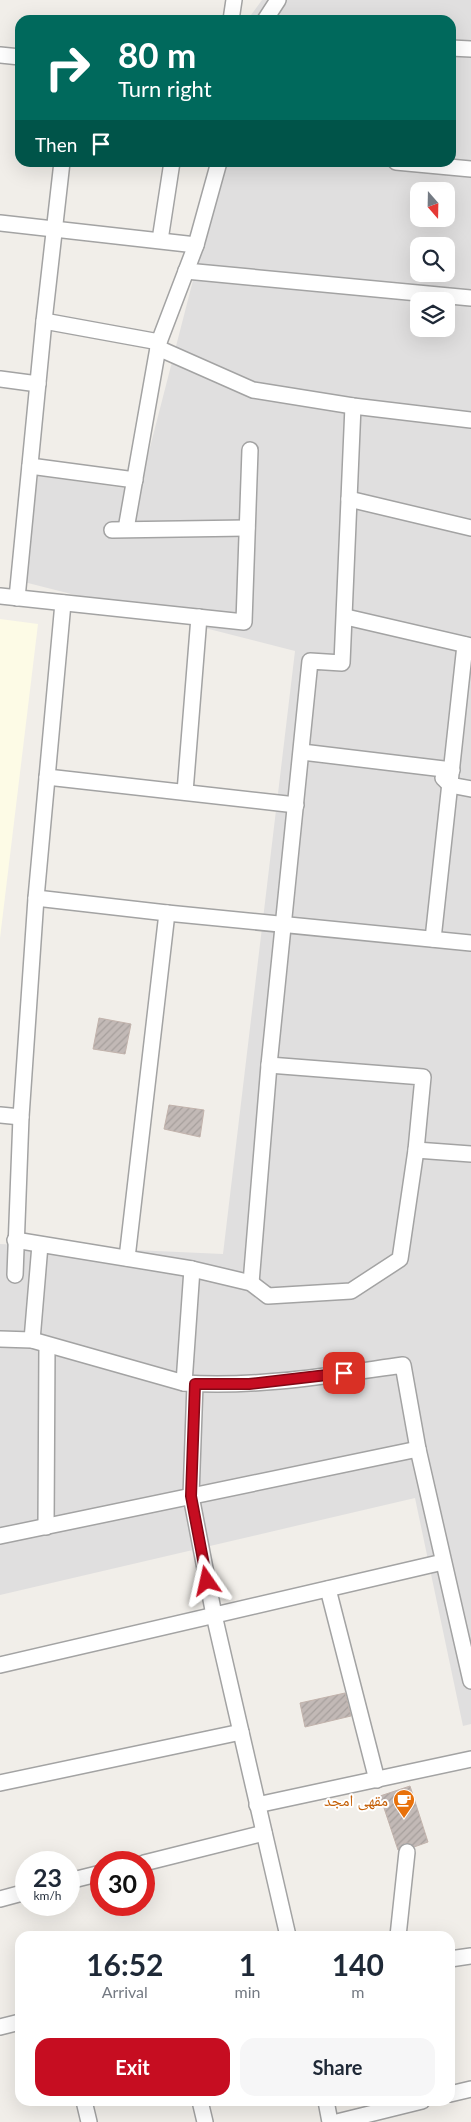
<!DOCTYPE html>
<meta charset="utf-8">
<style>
body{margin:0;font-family:Lato,"Noto Naskh Arabic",sans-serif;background:#f6f6f7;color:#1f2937;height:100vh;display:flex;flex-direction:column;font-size:19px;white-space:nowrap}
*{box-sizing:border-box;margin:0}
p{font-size:16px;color:#747a83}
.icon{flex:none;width:28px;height:28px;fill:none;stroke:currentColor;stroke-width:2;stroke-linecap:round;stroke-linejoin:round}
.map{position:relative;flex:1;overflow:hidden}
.details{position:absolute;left:15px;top:1931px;width:440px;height:175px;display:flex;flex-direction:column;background:#fff;border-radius:15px;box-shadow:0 5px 20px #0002}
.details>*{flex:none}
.guide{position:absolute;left:15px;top:15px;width:441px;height:152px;border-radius:15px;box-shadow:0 5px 20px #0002;background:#00695c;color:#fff;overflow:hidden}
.needle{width:32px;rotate:160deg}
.fabs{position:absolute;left:410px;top:182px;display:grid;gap:10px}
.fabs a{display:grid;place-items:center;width:45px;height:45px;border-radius:10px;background:#fff;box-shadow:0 5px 20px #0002;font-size:25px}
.speed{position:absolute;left:15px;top:1851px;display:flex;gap:10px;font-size:25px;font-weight:700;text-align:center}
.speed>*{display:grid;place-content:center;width:65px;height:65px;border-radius:50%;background:#fff;box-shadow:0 5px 20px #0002;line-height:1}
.speed small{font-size:12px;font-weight:400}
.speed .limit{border:8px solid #d22;background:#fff;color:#111}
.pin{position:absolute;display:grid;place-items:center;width:42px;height:42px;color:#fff;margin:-21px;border-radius:10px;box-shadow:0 2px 8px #0006}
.me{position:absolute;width:55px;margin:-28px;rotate:349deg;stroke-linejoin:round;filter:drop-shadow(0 0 4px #0008)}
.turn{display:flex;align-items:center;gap:18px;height:105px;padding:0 20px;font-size:22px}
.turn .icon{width:65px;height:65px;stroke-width:2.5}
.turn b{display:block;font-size:35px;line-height:42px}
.then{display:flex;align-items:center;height:48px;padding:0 20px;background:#0003;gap:10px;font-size:19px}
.eta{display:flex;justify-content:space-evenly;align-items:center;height:85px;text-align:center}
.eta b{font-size:30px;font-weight:700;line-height:35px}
.button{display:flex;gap:10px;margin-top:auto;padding:10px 20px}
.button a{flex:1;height:58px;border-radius:15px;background:#c60d21;color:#fff;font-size:20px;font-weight:700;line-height:58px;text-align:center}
.button a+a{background:#f6f6f7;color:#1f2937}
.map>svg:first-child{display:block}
</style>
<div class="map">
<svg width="471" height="2122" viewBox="0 0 471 2122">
<defs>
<pattern id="building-hatch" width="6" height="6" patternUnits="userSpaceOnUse" patternTransform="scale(1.25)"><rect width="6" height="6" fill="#c2b9b6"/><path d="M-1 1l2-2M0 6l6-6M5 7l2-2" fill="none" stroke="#a69f9c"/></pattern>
</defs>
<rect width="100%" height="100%" fill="#f1eee9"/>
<path fill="#e0dfdf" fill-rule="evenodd" d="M262,0H471V1724L463,1726L415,1498L0,1595V1244L223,1254L295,651L24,582L38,476L139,490L199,257L221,163L451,162V20H251V15ZM419,191H446V219H419ZM419,246H446V274H419ZM419,301H446V329H419Z"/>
<polygon fill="#fdfbe6" points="0,619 38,624 0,938"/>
<g fill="url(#building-hatch)" stroke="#c2b3ac">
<polygon points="99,1018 131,1024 125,1054 93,1049"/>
<polygon points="169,1105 204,1110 200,1137 164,1129"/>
<polygon points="345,1693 351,1716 305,1727 300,1703"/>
<polygon points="410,1786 428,1842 414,1847 408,1843 404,1843 398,1850 380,1796"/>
</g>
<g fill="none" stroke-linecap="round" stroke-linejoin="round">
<g stroke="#a3a3a3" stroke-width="18">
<g id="minor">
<polyline points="231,20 234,0"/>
<polyline points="265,20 278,0"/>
<polyline points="451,48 471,49"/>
<polyline points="0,55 20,57"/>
<polyline points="396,162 471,169"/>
<polyline points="0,223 196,245 159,342 126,529"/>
<polyline points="160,240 172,162"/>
<polyline points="196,245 219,162"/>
<polyline points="186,271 471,298"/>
<polyline points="44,321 159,342"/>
<polyline points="158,348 253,390 353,406 471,420"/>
<polyline points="0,379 38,384"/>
<polyline points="30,466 135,480"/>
<polyline points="349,499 471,528"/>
<polyline points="112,530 247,528"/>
<polyline points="0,596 244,622 250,450"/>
<polyline points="17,598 44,321 62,162"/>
<polyline points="346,617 471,646"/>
<polyline points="302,752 452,770"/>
<polyline points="47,777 296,805"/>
<polyline points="443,778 450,785 471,789"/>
<polyline points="185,792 199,617"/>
<polyline points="36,898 167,913 471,943"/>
<polyline points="433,939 465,645"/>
<polyline points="0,1115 21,1117"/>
<polyline points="416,1150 471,1154"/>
<polyline points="15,1240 192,1269 251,1283 268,1296 351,1291 400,1259 416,1150 423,1077 269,1065"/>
<polyline points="127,1258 167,913"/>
<polyline points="15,1275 21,1117 36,898 63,603"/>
<polyline points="251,1283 269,1065 310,661 342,663 353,406"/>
<path d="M0,1339L32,1340L184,1383C257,1388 331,1375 403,1365L418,1449L471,1681"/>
<polyline points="32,1340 40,1245"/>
<polyline points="184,1383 192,1269"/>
<polyline points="195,1384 191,1496 214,1615 288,1936"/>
<polyline points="46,1527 47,1345"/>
<polyline points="0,1536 418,1449"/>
<polyline points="328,1589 377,1780"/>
<polyline points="0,1665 443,1562"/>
<polyline points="0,1783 241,1732"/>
<polyline points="257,1805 471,1759"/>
<polyline points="144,1863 264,1833"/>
<polyline points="69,1881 101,1873"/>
<polyline points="0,1899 26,1892"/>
<polyline points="398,1936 407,1852"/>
<polyline points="450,1959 471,1956"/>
<polyline points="0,2027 20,2022"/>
<polyline points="450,2094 471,2089"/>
<polyline points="84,2101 89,2122"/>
<polyline points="200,2101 205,2122"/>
<polyline points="326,2101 330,2122"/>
<polyline points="337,2122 422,2101"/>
</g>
</g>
<use href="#minor" stroke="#fff" stroke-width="15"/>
</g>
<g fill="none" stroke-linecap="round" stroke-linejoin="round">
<g stroke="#810815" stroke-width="12">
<polyline id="route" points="207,1581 191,1496 195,1384 249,1384 344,1373"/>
</g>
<use href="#route" stroke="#c60d21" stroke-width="9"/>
</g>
<defs>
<g id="cafe-pin" transform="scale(1.125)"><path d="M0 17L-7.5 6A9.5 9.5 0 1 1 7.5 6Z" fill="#e8710a" stroke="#fff"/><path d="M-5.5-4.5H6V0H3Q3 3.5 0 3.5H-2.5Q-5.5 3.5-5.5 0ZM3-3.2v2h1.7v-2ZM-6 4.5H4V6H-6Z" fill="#fff"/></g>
</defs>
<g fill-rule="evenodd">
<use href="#cafe-pin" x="404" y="1800"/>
</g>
<g text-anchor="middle" stroke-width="4" stroke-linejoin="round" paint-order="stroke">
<g font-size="16" fill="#c56008" stroke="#fff" text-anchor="end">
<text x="388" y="1806">مقهى امجد</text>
</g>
</g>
</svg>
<div class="fabs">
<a><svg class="needle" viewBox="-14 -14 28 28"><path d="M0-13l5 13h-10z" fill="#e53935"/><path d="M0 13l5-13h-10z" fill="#747a83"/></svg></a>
<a><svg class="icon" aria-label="search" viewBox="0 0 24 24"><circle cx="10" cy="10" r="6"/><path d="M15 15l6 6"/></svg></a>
<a><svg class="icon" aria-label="layers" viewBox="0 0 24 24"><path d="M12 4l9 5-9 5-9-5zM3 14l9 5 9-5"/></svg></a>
</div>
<div class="speed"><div>23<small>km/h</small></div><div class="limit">30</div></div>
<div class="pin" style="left:344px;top:1373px;background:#d93025"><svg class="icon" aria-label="arrive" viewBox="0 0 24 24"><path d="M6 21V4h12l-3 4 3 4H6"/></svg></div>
<svg class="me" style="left:207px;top:1581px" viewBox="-20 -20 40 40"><path d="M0-17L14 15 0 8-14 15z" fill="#c60d21" stroke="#fff" stroke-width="4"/></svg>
<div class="guide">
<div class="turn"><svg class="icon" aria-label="right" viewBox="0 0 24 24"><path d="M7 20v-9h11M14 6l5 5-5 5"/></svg><div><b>80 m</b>Turn right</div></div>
<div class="then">Then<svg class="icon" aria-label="arrive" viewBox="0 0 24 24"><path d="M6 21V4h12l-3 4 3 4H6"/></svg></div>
</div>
<section class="details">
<div class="eta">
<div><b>16:52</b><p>Arrival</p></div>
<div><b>1</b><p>min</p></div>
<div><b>140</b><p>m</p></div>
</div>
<div class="button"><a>Exit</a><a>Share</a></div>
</section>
</div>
